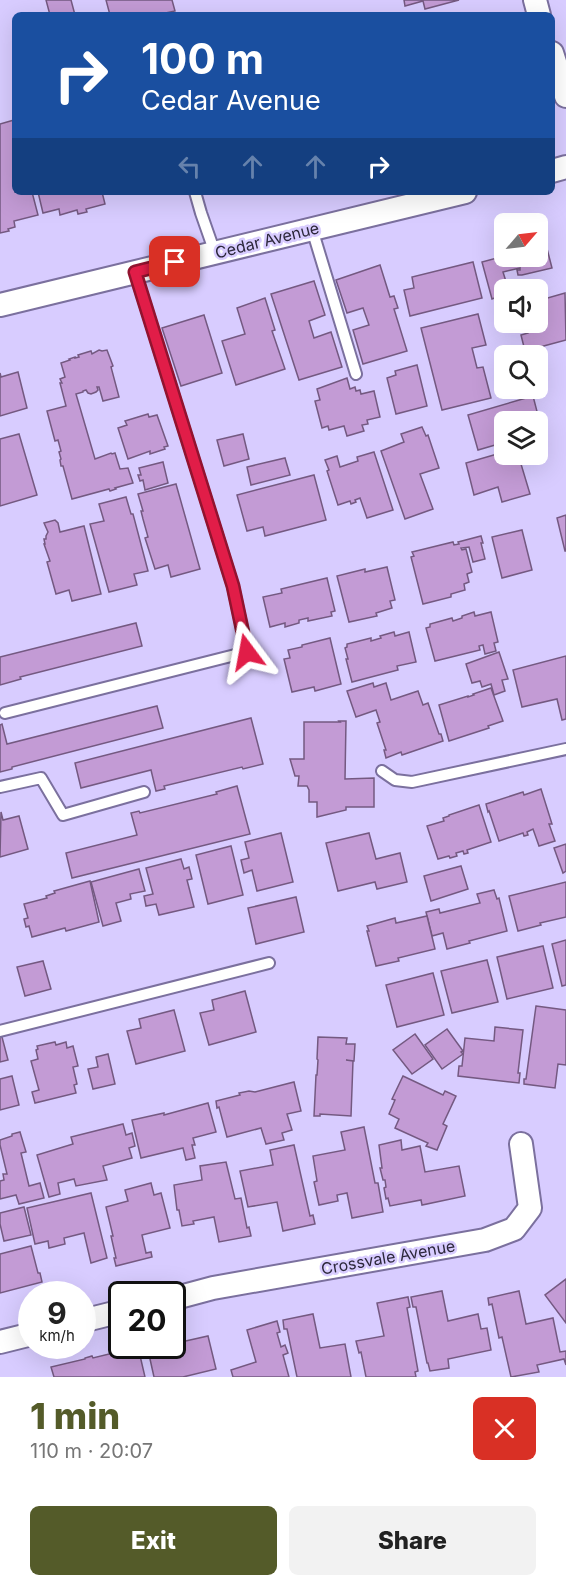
<!DOCTYPE html>
<meta charset="utf-8">
<style>
body{margin:0;font-family:Inter,sans-serif;background:#f2f2f2;color:#222;height:100vh;display:flex;flex-direction:column;font-size:22px;white-space:nowrap}
*{box-sizing:border-box;margin:0}
p{font-size:20px;color:#767676}
.icon{flex:none;width:33px;height:33px;fill:none;stroke:currentColor;stroke-width:2;stroke-linecap:round;stroke-linejoin:round}
.map{position:relative;height:1377px;overflow:hidden}
.sheet{display:flex;flex-direction:column;background:#fff;flex:1}
.sheet>*{flex:none}
.hud{position:absolute;left:12px;top:12px;width:543px;height:183px;border-radius:9px;box-shadow:0 6px 24px #0002;background:#1a4fa0;color:#fff;overflow:hidden}
.needle{width:39px;rotate:62deg}
.buttons{position:absolute;left:494px;top:213px;display:grid;gap:12px}
.buttons a{display:grid;place-items:center;width:54px;height:54px;border-radius:9px;background:#fff;box-shadow:0 6px 24px #0002;font-size:30px}
.speed{position:absolute;left:18px;top:1281px;display:flex;gap:12px;font-size:30px;font-weight:700;text-align:center}
.speed>*{display:grid;place-content:center;width:78px;height:78px;border-radius:50%;background:#fff;box-shadow:0 6px 24px #0002;line-height:1}
.speed small{font-size:15px;font-weight:400}
.speed .limit{border:3px solid #111;border-radius:9px;background:#fff;color:#111}
.pin{position:absolute;display:grid;place-items:center;width:51px;height:51px;color:#fff;margin:-26px;border-radius:12px;box-shadow:0 3px 9px #0006}
.me{position:absolute;width:66px;margin:-33px;rotate:347deg;stroke-linejoin:round;filter:drop-shadow(0 0 4px #0008)}
.turn{display:flex;align-items:center;gap:21px;height:126px;padding:0 30px;font-size:27px}
.turn .icon{width:78px;height:78px;stroke-width:2.5}
.turn b{display:block;font-size:42px;line-height:51px}
.lanes{display:flex;align-items:center;height:57px;padding:0 30px;background:#0003;justify-content:center;gap:30px;direction:ltr}
.lanes .off{opacity:.35}
.round{display:grid;place-items:center;flex:none;width:63px;height:63px;border-radius:9px;background:#f2f2f2}
.overview{display:flex;align-items:center;justify-content:space-between;height:102px;padding:0 30px}
h1{font-size:36px;font-weight:800;line-height:45px;color:#545b29}
.primary-button{display:flex;gap:12px;margin-top:auto;padding:12px 30px}
.primary-button a{flex:1;height:69px;border-radius:9px;background:#545b29;color:#fff;font-size:24px;font-weight:800;line-height:69px;text-align:center}
.primary-button a+a{background:#f2f2f2;color:#222}
.map>svg:first-child{display:block}
</style>
<div class="map">
<svg width="566" height="1377" viewBox="0 0 566 1377">
<rect width="100%" height="100%" fill="#d8ccff"/>
<g fill="#c39bd5" stroke="#745981" stroke-width="1.5">
<polygon points="46,0 71,0 75,15 50,15"/>
<polygon points="106,0 172,0 175,11 156,15 110,15"/>
<polygon points="404,0 459,0 425,9 423,1 405,6"/>
<polygon points="14,120 15,126 15,192 32,192 38,215 14,221 15,227 8,229 9,231 0,233 0,124"/>
<polygon points="38,192 102,192 105,204 86,209 87,212 78,214 77,210 60,215 59,209 43,213"/>
<polygon points="543,233 552,268 522,275 518,275 517,270 520,270 520,268 503,272 508,288 499,290 500,296 492,299 482,262 497,258 495,252 504,250 504,256 537,256 537,235"/>
<polygon points="473,262 482,298 410,316 404,290 414,288 412,277"/>
<polygon points="380,265 390,297 394,296 398,308 394,309 407,351 363,364 353,330 369,325 363,308 347,313 336,280"/>
<polygon points="314,281 325,315 309,321 314,338 331,332 342,367 299,380 271,294"/>
<polygon points="565,293 566,340 525,351 521,335 528,333 525,322 537,322 537,301"/>
<polygon points="265,298 275,330 272,331 285,369 236,385 222,341 245,334 237,308"/>
<polygon points="478,314 486,345 472,348 477,368 483,367 491,398 442,410 421,328"/>
<polygon points="204,315 222,373 181,386 162,328"/>
<polygon points="99,350 102,351 107,350 113,366 111,367 119,397 103,401 99,387 97,387 98,390 96,392 91,394 88,393 86,390 83,391 83,392 76,394 95,459 111,453 112,454 115,453 120,469 128,468 133,483 115,488 116,489 110,491 109,489 72,499 63,466 61,466 60,460 61,459 59,452 61,451 58,440 55,441 47,411 66,406 60,383 62,383 60,379 65,377 61,363 70,360 69,359 75,357 75,358 79,357 78,355 91,351 92,354"/>
<polygon points="417,365 427,406 396,414 387,378 396,375 395,371"/>
<polygon points="18,372 27,408 0,416 0,373 1,377"/>
<polygon points="347,378 350,389 355,387 356,391 360,390 361,394 374,391 380,417 367,420 368,424 362,425 364,431 347,436 344,426 329,430 328,426 322,428 315,401 320,400 317,389"/>
<polygon points="533,396 541,427 537,429 537,422 504,422 504,434 499,435 502,443 478,450 468,415"/>
<polygon points="148,414 149,417 157,415 168,446 164,447 165,449 150,454 150,451 128,459 118,428 127,425 125,421"/>
<polygon points="422,427 426,436 428,435 439,468 420,474 433,509 405,519 381,451 404,442 401,434"/>
<polygon points="19,434 37,495 0,506 0,439"/>
<polygon points="243,434 249,459 224,466 217,440"/>
<polygon points="374,452 393,510 367,518 360,498 355,500 356,502 351,504 350,501 338,505 327,471 329,470 325,460 337,456 340,467 358,461 357,457"/>
<polygon points="504,452 504,454 518,454 530,494 502,502 498,487 474,495 466,463"/>
<polygon points="285,458 290,475 251,485 247,467"/>
<polygon points="163,462 168,483 145,490 143,480 140,481 138,475 141,475 139,468"/>
<polygon points="314,475 326,520 265,536 263,527 247,531 237,495"/>
<polygon points="176,484 200,569 171,577 168,565 155,569 145,538 148,537 143,519 141,511 143,511 138,494"/>
<polygon points="126,497 131,514 133,514 148,571 134,574 137,585 109,592 90,524 104,521 99,504"/>
<polygon points="566,515 566,551 565,551 557,518"/>
<polygon points="55,520 58,523 60,532 84,526 101,594 72,601 69,590 56,594 47,562 50,561 44,544 45,544 44,539 46,539 46,536 48,532 44,523"/>
<polygon points="522,530 532,570 502,578 492,537"/>
<polygon points="481,536 483,543 481,543 485,559 473,562 469,547 461,548 462,550 466,549 472,572 467,574 469,582 464,584 465,590 451,594 451,597 423,604 411,557 414,556 412,552 453,542 454,545 459,544 458,542"/>
<polygon points="387,567 395,600 390,601 392,608 376,613 377,616 349,622 337,576 365,569 365,572"/>
<polygon points="327,578 335,611 331,612 332,616 308,621 308,618 299,620 299,623 285,627 285,623 270,627 263,597 282,593 281,589"/>
<polygon points="474,612 475,616 491,612 498,642 494,643 496,651 485,654 483,645 479,646 480,650 435,661 426,628 430,627 430,624 452,618 453,621 462,618 462,616"/>
<polygon points="136,623 142,646 20,677 21,679 0,685 0,657"/>
<polygon points="394,632 395,636 409,632 416,662 397,666 398,670 352,682 346,659 348,659 345,648 347,647 347,644 371,638 371,641 381,638 380,636"/>
<polygon points="330,638 341,684 315,691 314,687 292,692 284,659 290,658 288,650 302,647 302,645"/>
<polygon points="499,652 508,679 502,680 505,691 494,695 491,684 482,687 480,681 472,683 466,664"/>
<polygon points="566,656 566,719 562,720 557,699 522,707 513,670"/>
<polygon points="373,683 374,687 386,683 391,700 418,691 423,705 428,703 439,734 441,734 443,741 402,755 401,752 386,758 384,750 386,750 377,723 380,722 376,710 356,717 347,691"/>
<polygon points="491,688 503,721 488,726 489,728 449,741 439,705 468,696 468,697 474,695 473,694"/>
<polygon points="157,706 163,728 12,767 12,769 0,772 0,725 2,724 7,744"/>
<polygon points="251,718 263,764 243,769 242,767 164,786 165,789 156,791 151,770 81,788 75,763"/>
<polygon points="339,721 346,721 345,779 374,778 374,807 346,807 346,810 317,817 317,802 309,802 309,790 307,786 298,786 299,776 295,776 290,759 304,759 304,722 340,722"/>
<polygon points="237,786 250,834 72,878 66,853 137,835 131,813 139,811 140,813 217,794 216,792"/>
<polygon points="541,789 552,824 549,824 555,841 539,846 533,829 527,832 528,835 524,836 523,833 499,841 489,811 488,812 486,804 523,792 524,795"/>
<polygon points="479,805 491,842 467,850 468,853 464,854 463,851 456,853 457,856 450,858 449,856 438,859 427,826 444,821 443,818 449,816 449,815"/>
<polygon points="1,812 3,820 19,816 28,849 0,857"/>
<polygon points="281,833 293,882 257,891 252,870 244,873 241,860 249,858 245,842"/>
<polygon points="369,833 376,859 400,853 407,882 377,889 375,882 338,891 326,843"/>
<polygon points="566,844 566,871 563,873 554,848"/>
<polygon points="231,846 243,895 208,904 196,855"/>
<polygon points="181,859 184,869 189,867 192,879 187,880 194,907 159,915 156,904 146,906 144,896 153,894 146,868"/>
<polygon points="461,866 468,889 431,901 424,876"/>
<polygon points="139,869 145,891 130,894 131,899 116,903 121,921 103,926 91,882"/>
<polygon points="90,881 99,922 66,931 65,928 32,937 29,926 26,927 24,919 28,918 24,904 47,898 46,896 55,893 54,891"/>
<polygon points="566,882 566,917 540,923 541,925 518,931 509,896"/>
<polygon points="494,890 497,899 499,898 507,931 469,941 470,943 447,949 443,933 432,936 426,912 439,909 440,913 480,903 477,894"/>
<polygon points="296,897 304,932 256,944 248,908"/>
<polygon points="427,916 435,949 398,958 399,961 376,966 367,931 369,931 367,926 395,918 396,923"/>
<polygon points="566,940 566,985 562,986 552,944"/>
<polygon points="543,946 553,988 507,999 497,957"/>
<polygon points="487,960 498,1002 452,1013 441,971"/>
<polygon points="43,961 51,989 25,996 17,967"/>
<polygon points="433,973 444,1015 397,1027 386,985"/>
<polygon points="245,991 256,1032 209,1045 200,1013 214,1010 212,1000"/>
<polygon points="536,1006 566,1010 566,1065 558,1064 555,1088 524,1084 524,1079 526,1079"/>
<polygon points="174,1010 185,1051 136,1064 127,1031 141,1028 139,1019"/>
<polygon points="495,1027 523,1030 518,1073 520,1073 519,1083 458,1076 459,1066 462,1066 465,1038 494,1041"/>
<polygon points="447,1029 463,1051 461,1052 463,1054 442,1069 425,1045"/>
<polygon points="415,1034 433,1059 412,1074 393,1050"/>
<polygon points="0,1037 2,1037 8,1060 0,1062"/>
<polygon points="318,1037 347,1038 346,1044 355,1044 354,1061 346,1060 353,1061 351,1116 320,1114 320,1116 314,1116 316,1075 317,1075 318,1060 317,1059"/>
<polygon points="55,1042 56,1045 66,1042 67,1048 73,1046 78,1066 73,1067 77,1084 74,1085 76,1093 35,1103 32,1092 39,1090 31,1061 38,1059 36,1050 38,1049 37,1046"/>
<polygon points="108,1054 115,1084 93,1089 88,1069 98,1067 96,1057"/>
<polygon points="12,1076 19,1105 0,1110 0,1079"/>
<polygon points="403,1076 443,1095 445,1091 456,1096 443,1124 447,1126 437,1150 426,1146 428,1143 395,1128 399,1119 389,1114 395,1100 392,1099"/>
<polygon points="294,1082 301,1111 287,1114 292,1130 282,1133 284,1140 266,1144 261,1128 227,1137 219,1107 217,1108 216,1101 240,1095 239,1093 249,1091 255,1092"/>
<polygon points="208,1103 216,1132 193,1138 195,1145 192,1145 195,1158 186,1160 183,1148 141,1158 132,1120 164,1113 164,1115"/>
<polygon points="123,1124 126,1135 132,1133 135,1146 129,1148 132,1158 103,1166 107,1180 76,1186 74,1179 58,1183 60,1194 49,1197 37,1155 73,1144 71,1137"/>
<polygon points="364,1127 375,1183 378,1183 383,1212 352,1218 347,1193 337,1195 338,1201 319,1205 314,1182 317,1181 313,1156 345,1150 341,1132"/>
<polygon points="20,1132 26,1152 21,1153 29,1186 40,1183 44,1198 19,1204 16,1195 0,1199 0,1181 4,1180 3,1174 7,1174 0,1145 0,1140 12,1136 12,1134"/>
<polygon points="401,1140 402,1150 420,1146 425,1172 459,1166 465,1196 422,1205 421,1200 390,1206 388,1198 386,1199 384,1188 386,1187 385,1180 383,1180 380,1168 382,1168 379,1145"/>
<polygon points="294,1145 310,1216 313,1215 315,1224 283,1231 277,1202 248,1207 240,1171 273,1165 270,1150"/>
<polygon points="226,1162 235,1199 241,1198 247,1228 249,1227 251,1236 219,1242 214,1217 193,1221 194,1224 182,1226 179,1210 177,1210 174,1185 202,1180 200,1166"/>
<polygon points="151,1183 154,1195 161,1193 170,1228 142,1235 146,1253 151,1252 152,1257 116,1266 114,1258 116,1258 111,1236 113,1236 106,1207 128,1201 125,1190"/>
<polygon points="91,1193 107,1258 91,1263 84,1233 64,1238 65,1244 49,1248 48,1241 35,1244 27,1208"/>
<polygon points="24,1207 31,1235 4,1241 0,1224 0,1213"/>
<polygon points="31,1246 38,1273 40,1273 42,1282 0,1293 0,1254"/>
<polygon points="566,1279 566,1323 545,1295"/>
<polygon points="442,1291 448,1321 478,1314 481,1329 487,1328 491,1350 448,1359 449,1368 430,1371 428,1363 427,1363 416,1307 413,1307 411,1297"/>
<polygon points="519,1291 526,1324 553,1318 560,1352 566,1351 566,1365 564,1359 537,1365 539,1372 511,1377 502,1337 499,1338 492,1304 489,1305 488,1298"/>
<polygon points="408,1297 410,1307 407,1308 418,1371 415,1372 416,1377 366,1377 361,1352 359,1353 356,1341 384,1336 377,1303"/>
<polygon points="313,1314 320,1348 345,1344 351,1377 297,1377 287,1329 284,1329 283,1320"/>
<polygon points="277,1321 280,1332 277,1333 281,1347 285,1345 288,1353 283,1355 289,1377 233,1377 231,1370 256,1362 247,1330"/>
<polygon points="208,1336 216,1369 183,1377 154,1377 148,1350 172,1346 172,1344"/>
<polygon points="138,1347 145,1377 54,1377 51,1367 85,1359 85,1358 92,1356 93,1358"/>
</g>
<g fill="none" stroke-linecap="round" stroke-linejoin="round">
<g stroke="#7b709e" stroke-width="14">
<g id="service">
<polyline points="195,192 201,213 215,253"/>
<polyline points="312,229 356,374"/>
<polyline points="5,713 247,652 233,586 135,272"/>
<polyline points="382,771 395,780 412,782 566,749"/>
<polyline points="0,787 41,778 63,815 144,792"/>
<polyline points="0,1031 269,963"/>
</g>
</g>
<g stroke="#7b709e" stroke-width="26">
<g id="minor">
<polyline points="535,0 539,15"/>
<polyline points="552,53 566,96"/>
<polyline points="552,171 566,167"/>
<polyline points="0,305 465,192"/>
<polyline points="172,1299 213,1288 485,1240 514,1229 530,1208 521,1144"/>
<polyline points="82,1321 122,1311"/>
<polyline points="0,1342 32,1334"/>
</g>
</g>
<use href="#service" stroke="#fff" stroke-width="10"/>
<use href="#minor" stroke="#fff" stroke-width="22"/>
</g>
<g fill="none" stroke-linecap="round" stroke-linejoin="round">
<g stroke="#92132f" stroke-width="15">
<polyline id="route" points="175,262 135,272 233,586 247,652"/>
</g>
<use href="#route" stroke="#e11d48" stroke-width="10"/>
</g>
<g text-anchor="middle" stroke-width="5" stroke-linejoin="round" paint-order="stroke">
<g font-size="16" fill="#2c273b" stroke="#d8ccff">
<text transform="translate(267 240) rotate(-14)" y="6">Cedar Avenue</text>
<text transform="translate(388 1257) rotate(-10)" y="6">Crossvale Avenue</text>
</g>
</g>
</svg>
<div class="buttons">
<a><svg class="needle" viewBox="-14 -14 28 28"><path d="M0-13l5 13h-10z" fill="#e53935"/><path d="M0 13l5-13h-10z" fill="#767676"/></svg></a>
<a><svg class="icon" aria-label="sound" viewBox="0 0 24 24"><path d="M4 9h4l5-4v14l-5-4H4zM17 9q2 3 0 6"/></svg></a>
<a><svg class="icon" aria-label="search" viewBox="0 0 24 24"><circle cx="10" cy="10" r="6"/><path d="M15 15l6 6"/></svg></a>
<a><svg class="icon" aria-label="layers" viewBox="0 0 24 24"><path d="M12 4l9 5-9 5-9-5zM3 14l9 5 9-5"/></svg></a>
</div>
<div class="speed"><div>9<small>km/h</small></div><div class="limit">20</div></div>
<div class="pin" style="left:175px;top:262px;background:#d93025"><svg class="icon" aria-label="arrive" viewBox="0 0 24 24"><path d="M6 21V4h12l-3 4 3 4H6"/></svg></div>
<svg class="me" style="left:247px;top:652px" viewBox="-20 -20 40 40"><path d="M0-17L14 15 0 8-14 15z" fill="#e11d48" stroke="#fff" stroke-width="4"/></svg>
<div class="hud">
<div class="turn"><svg class="icon" aria-label="right" viewBox="0 0 24 24"><path d="M7 20v-9h11M14 6l5 5-5 5"/></svg><div><b>100 m</b>Cedar Avenue</div></div>
<div class="lanes"><svg class="icon off" aria-label="left" viewBox="0 0 24 24"><path d="M17 20v-9H6M10 6l-5 5 5 5"/></svg><svg class="icon off" aria-label="ahead" viewBox="0 0 24 24"><path d="M12 20V5M6 11l6-6 6 6"/></svg><svg class="icon off" aria-label="ahead" viewBox="0 0 24 24"><path d="M12 20V5M6 11l6-6 6 6"/></svg><svg class="icon" aria-label="right" viewBox="0 0 24 24"><path d="M7 20v-9h11M14 6l5 5-5 5"/></svg></div>
</div>
</div>
<section class="sheet">
<div class="overview"><div><h1>1 min</h1><p>110 m · 20:07</p></div><a class="round" style="background:#d93025;color:#fff"><svg class="icon" aria-label="close" viewBox="0 0 24 24"><path d="M6 6l12 12M18 6L6 18"/></svg></a></div>
<div class="primary-button"><a>Exit</a><a>Share</a></div>
</section>
